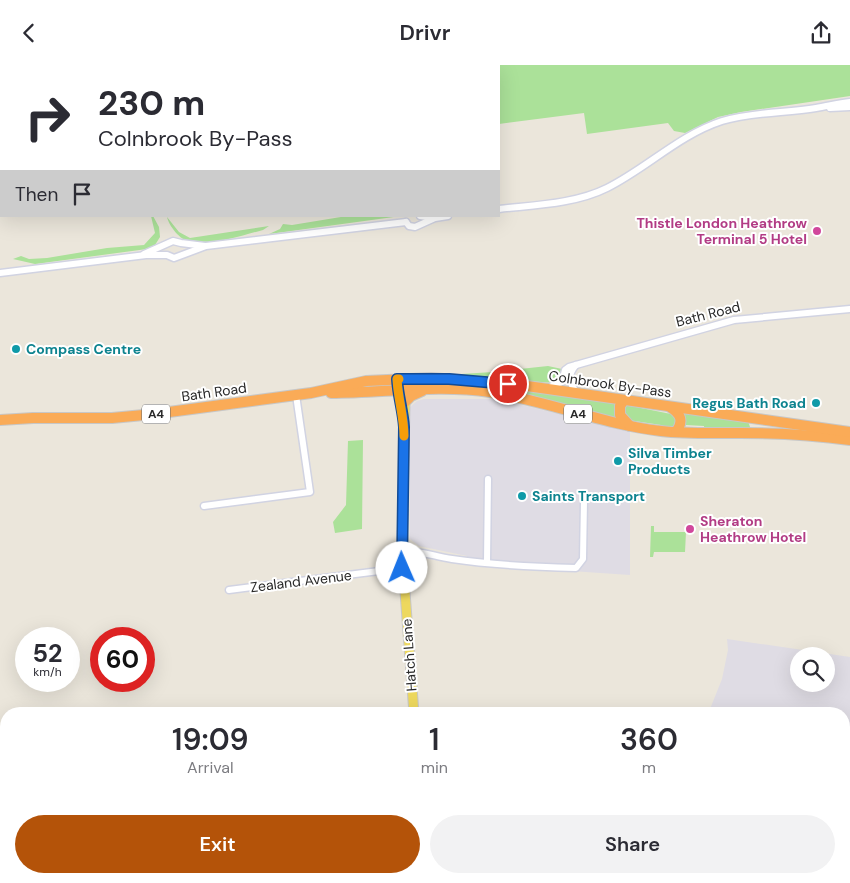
<!DOCTYPE html>
<style>
body{margin:0;font-family:"DM Sans",sans-serif;background:#f2f2f3;color:#2b2b33;height:100vh;display:flex;flex-direction:column;font-size:19px;white-space:nowrap}
*{box-sizing:border-box;margin:0}
p{font-size:16px;color:#7c7c81}
.icon{flex:none;width:28px;height:28px;fill:none;stroke:currentColor;stroke-width:2;stroke-linecap:round;stroke-linejoin:round}
.map{position:relative;flex:1;overflow:hidden}
.panel{position:absolute;left:0px;top:642px;width:850px;height:176px;display:flex;flex-direction:column;background:#fff;border-radius:20px 20px 0 0;box-shadow:0 5px 20px #0002}
.panel>*{flex:none}
.top-card{position:absolute;left:0px;top:0px;width:500px;height:152px;box-shadow:0 5px 20px #0002;background:#fff;color:#2b2b33;overflow:hidden}
.controls{position:absolute;left:790px;top:582px;display:grid;gap:10px}
.controls a{display:grid;place-items:center;width:45px;height:45px;border-radius:50%;background:#fff;box-shadow:0 5px 20px #0002;font-size:25px}
.speed{position:absolute;left:15px;top:562px;display:flex;gap:10px;font-size:25px;font-weight:700;text-align:center}
.speed>*{display:grid;place-content:center;width:65px;height:65px;border-radius:50%;background:#fff;box-shadow:0 5px 20px #0002;line-height:1}
.speed small{font-size:12px;font-weight:400}
.speed .limit{border:8px solid #d22;background:#fff;color:#111}
.pin{position:absolute;display:grid;place-items:center;width:42px;height:42px;color:#fff;margin:-21px;border:2px solid #fff;border-radius:50%;box-shadow:0 1px 5px #0007}
.me{position:absolute;width:55px;margin:-28px;rotate:359deg;stroke-linejoin:round;filter:drop-shadow(0 0 4px #0008)}
.turn{display:flex;align-items:center;gap:18px;height:105px;padding:0 15px;font-size:22px}
.turn .icon{width:65px;height:65px;stroke-width:2.5}
.turn b{display:block;font-size:35px;line-height:42px}
.then{display:flex;align-items:center;height:48px;padding:0 15px;background:#0003;gap:10px;font-size:19px}
.eta{display:flex;justify-content:space-evenly;align-items:center;height:85px;text-align:center}
.eta b{font-size:30px;font-weight:600;line-height:35px}
.cta{display:flex;gap:10px;margin-top:auto;padding:10px 15px}
.cta a{flex:1;height:58px;border-radius:30px;background:#b45309;color:#fff;font-size:20px;font-weight:600;line-height:58px;text-align:center}
.cta a+a{background:#f2f2f3;color:#2b2b33}
header{display:flex;justify-content:space-between;align-items:center;height:65px;padding:0 15px;background:#fff;font-size:22px;font-weight:600}
.map>svg:first-child{display:block}
</style>
<header><svg class="icon" aria-label="back" viewBox="0 0 24 24"><path d="M15 5l-7 7 7 7"/></svg>Drivr<svg class="icon" aria-label="share" viewBox="0 0 24 24"><path d="M12 15V3M7 8l5-5 5 5M5 13v7h14v-7"/></svg></header>
<div class="map">
<svg width="850" height="818" viewBox="0 0 850 818">
<rect width="100%" height="100%" fill="#ebe6db"/>
<g fill="#dfdce4" fill-rule="evenodd">
<polygon points="424,334 497,334 630,366 630,510 467,499 467,491 419,481 410,474 409,343 417,336"/>
<path d="M727,574L850,592V669L844,670V649H708L722,614L728,585ZM799,591H826V619H799Z"/>
</g>
<g fill="#abe199">
<polygon points="223,0 850,0 850,31 741,47 718,52 685,68 674,66 668,58 587,69 584,48 499,59 499,1"/>
<polygon points="151,151 153,151 159,162 160,172 155,180 147,184 35,199 13,194 21,191 29,194 47,193 107,183 144,180 155,168"/>
<polygon points="347,151 401,151 269,169 280,164 283,159 292,160"/>
<path d="M167,152L179,167L190,173L269,161L263,165C243,170 210,182 190,177C180,175 169,161 167,152Z"/>
<polygon points="548,301 562,304 560,312 554,318 445,310 493,307"/>
<polygon points="408,318 469,318 618,338 618,356 522,331 405,320"/>
<polygon points="626,340 676,350 677,362 669,363 661,360 628,355 623,351"/>
<polygon points="682,347 748,356 751,365 704,365 704,361 685,360 685,353"/>
<polygon points="363,375 362,464 335,468 333,457 346,440 348,376"/>
<polygon points="651,461 654,461 654,467 686,467 685,487 654,487 653,492 650,492"/>
<polygon points="844,714 850,716 848,746 850,746 850,818 802,818 803,813 844,812"/>
</g>
<g fill="none" stroke-linecap="round" stroke-linejoin="round">
<g stroke="#d1d3e2" stroke-width="9">
<g id="minor">
<polyline points="830,43 850,42"/>
<path d="M499,144C534,140 575,139 607,123C647,103 679,70 722,56C752,47 785,48 816,43C828,41 839,38 850,37"/>
<polyline points="420,151 434,153"/>
<polyline points="406,157 409,161 415,162 435,153 448,151"/>
<polyline points="144,189 173,176 181,178 205,181"/>
<polyline points="0,208 146,190 167,190 174,193 206,181 406,157"/>
<path d="M576,300C567,310 569,318 577,328"/>
<polyline points="547,323 562,317 565,305 569,302 734,255 850,244"/>
<polyline points="204,441 310,427 296,330"/>
<path d="M402,486C422,486 433,491 452,494C492,500 535,502 576,503L583,494L584,436"/>
<polyline points="487,497 488,414"/>
<polyline points="229,525 403,503"/>
<polyline points="516,812 517,818"/>
<polyline points="718,812 720,818"/>
<polyline points="611,818 667,812"/>
<polyline points="773,818 773,812"/>
</g>
</g>
<g stroke="#c7c7c7" stroke-width="11">
<g id="major">
<polyline points="403,314 405,340 402,486 414,649"/>
<polyline points="437,812 439,818"/>
</g>
</g>
<g stroke="#c7c7c7" stroke-width="12">
<g id="highway">
<path d="M331,328C384,328 438,319 490,327C548,336 602,359 661,366C687,369 714,368 740,368C777,368 814,370 850,375"/>
<polyline points="624,335 620,341 620,350 630,361"/>
<polyline points="405,337 411,331 422,326"/>
<path d="M670,342C681,349 684,356 676,367"/>
<polyline points="0,355 33,353 112,353 154,349 311,328 366,316 431,313 520,320 850,367"/>
</g>
</g>
<use href="#minor" stroke="#fff" stroke-width="6"/>
<use href="#major" stroke="#edd85e" stroke-width="9"/>
<use href="#highway" stroke="#faab57" stroke-width="10"/>
</g>
<g fill="none" stroke-linecap="round" stroke-linejoin="round">
<g stroke="#114b97" stroke-width="12">
<path id="route" d="M402,503L404,362C403,346 398,331 397,314H449L508,319"/>
</g>
<use href="#route" stroke="#1a73e8" stroke-width="9"/>
<path stroke="#f59e0b" stroke-width="9" d="M399,314H397C398,334 404,352 404,371"/>
</g>
<g fill="#d1479c" stroke="#fff" stroke-width="2">
<circle cx="817" cy="166" r="5"/>
<circle cx="690" cy="464" r="5"/>
</g>
<g fill="#0f9aa8" stroke="#fff" stroke-width="2">
<circle cx="16" cy="284" r="5"/>
<circle cx="816" cy="338" r="5"/>
<circle cx="618" cy="396" r="5"/>
<circle cx="522" cy="431" r="5"/>
</g>
<g text-anchor="middle" stroke-width="4" stroke-linejoin="round" paint-order="stroke">
<g fill="#fff" stroke="#696969" stroke-width="1">
<rect x="142" y="339.5" width="28" height="19" rx="4"/>
<rect x="564" y="339.5" width="28" height="19" rx="4"/>
</g>
<g font-size="12" font-weight="bold" fill="#292929">
<text x="156" y="353">A4</text>
<text x="578" y="353">A4</text>
</g>
<g font-size="14" font-weight="bold" fill="#b23c85" stroke="#fff" text-anchor="end">
<text x="807" y="163">Thistle London Heathrow<tspan x="807" dy="16">Terminal 5 Hotel</tspan></text>
<text x="700" y="461" text-anchor="start">Sheraton<tspan x="700" dy="16">Heathrow Hotel</tspan></text>
</g>
<g font-size="14" fill="#292929" stroke="#fff">
<text transform="translate(708 249) rotate(-14)" y="5">Bath Road</text>
<text transform="translate(610 319) rotate(8)" y="5">Colnbrook By-Pass</text>
<text transform="translate(214 327) rotate(-8)" y="5">Bath Road</text>
<text transform="translate(301 516) rotate(-7)" y="5">Zealand Avenue</text>
<text transform="translate(409 590) rotate(-94)" y="5">Hatch Lane</text>
</g>
<g font-size="14" font-weight="bold" fill="#0d838f" stroke="#fff" text-anchor="start">
<text x="26" y="289">Compass Centre</text>
<text x="806" y="343" text-anchor="end">Regus Bath Road</text>
<text x="628" y="393">Silva Timber<tspan x="628" dy="16">Products</tspan></text>
<text x="532" y="436">Saints Transport</text>
</g>
</g>
</svg>
<div class="controls">
<a><svg class="icon" aria-label="search" viewBox="0 0 24 24"><circle cx="10" cy="10" r="6"/><path d="M15 15l6 6"/></svg></a>
</div>
<div class="speed"><div>52<small>km/h</small></div><div class="limit">60</div></div>
<div class="pin" style="left:508px;top:319px;background:#d93025"><svg class="icon" aria-label="arrive" viewBox="0 0 24 24"><path d="M6 21V4h12l-3 4 3 4H6"/></svg></div>
<svg class="me" style="left:402px;top:503px" viewBox="-20 -20 40 40"><circle r="19" fill="#fff"/><path d="M0-13L10 11 0 6-10 11z" fill="#1a73e8"/></svg>
<div class="top-card">
<div class="turn"><svg class="icon" aria-label="right" viewBox="0 0 24 24"><path d="M7 20v-9h11M14 6l5 5-5 5"/></svg><div><b>230 m</b>Colnbrook By-Pass</div></div>
<div class="then">Then<svg class="icon" aria-label="arrive" viewBox="0 0 24 24"><path d="M6 21V4h12l-3 4 3 4H6"/></svg></div>
</div>
<section class="panel">
<div class="eta">
<div><b>19:09</b><p>Arrival</p></div>
<div><b>1</b><p>min</p></div>
<div><b>360</b><p>m</p></div>
</div>
<div class="cta"><a>Exit</a><a>Share</a></div>
</section>
</div>
